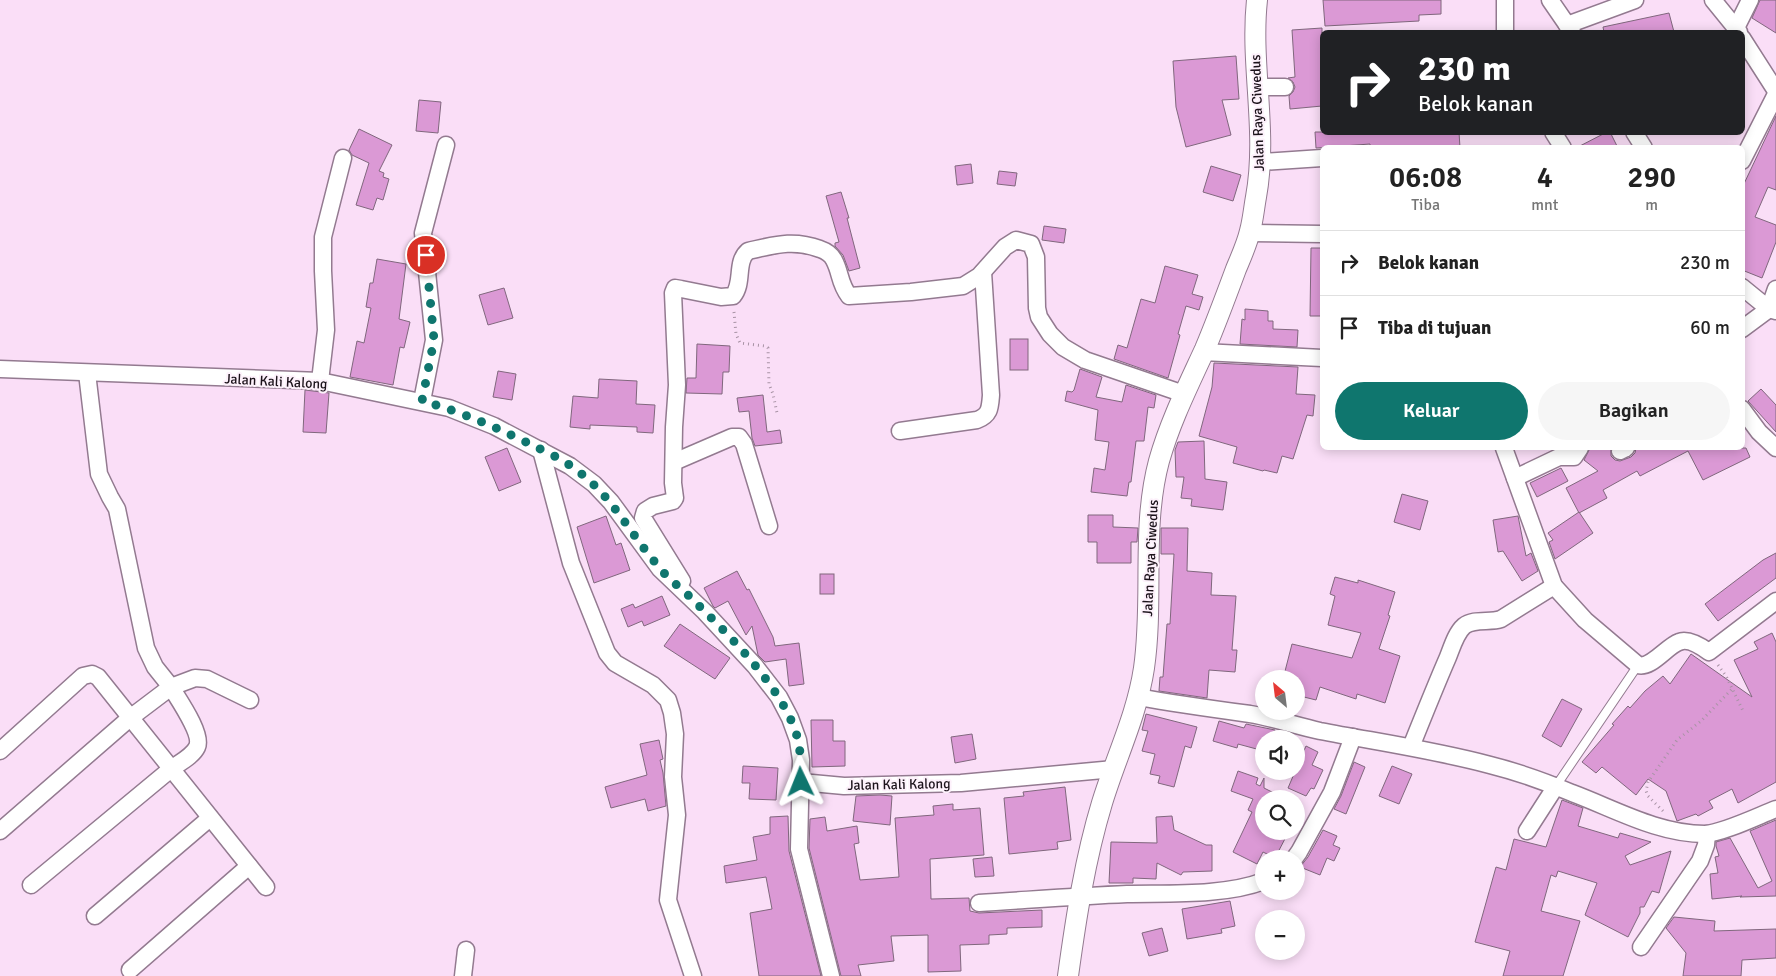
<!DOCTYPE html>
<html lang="id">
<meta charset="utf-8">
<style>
body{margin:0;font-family:Signika,sans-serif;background:#f6f6f6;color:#222;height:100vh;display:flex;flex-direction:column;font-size:19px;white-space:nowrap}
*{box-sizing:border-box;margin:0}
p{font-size:16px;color:#767676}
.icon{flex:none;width:28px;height:28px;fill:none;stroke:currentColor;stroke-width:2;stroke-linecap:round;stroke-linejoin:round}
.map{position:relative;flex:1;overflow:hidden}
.panel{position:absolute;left:1320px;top:145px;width:425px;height:305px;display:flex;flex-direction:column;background:#fff;border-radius:8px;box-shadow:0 2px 12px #0003}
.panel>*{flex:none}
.hud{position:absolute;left:1320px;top:30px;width:425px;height:105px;border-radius:8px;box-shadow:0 2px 12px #0003;background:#202124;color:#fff;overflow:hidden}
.needle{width:32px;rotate:332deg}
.tools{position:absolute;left:1255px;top:670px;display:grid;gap:10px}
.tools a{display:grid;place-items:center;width:50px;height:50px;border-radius:50%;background:#fff;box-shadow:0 2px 12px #0003;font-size:25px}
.pin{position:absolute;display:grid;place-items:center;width:42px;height:42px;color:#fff;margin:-21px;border:2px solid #fff;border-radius:50%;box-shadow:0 1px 5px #0007}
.me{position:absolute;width:55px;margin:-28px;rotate:358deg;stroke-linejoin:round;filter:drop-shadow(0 0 4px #0008)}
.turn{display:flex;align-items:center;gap:18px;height:105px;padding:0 15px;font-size:22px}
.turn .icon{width:65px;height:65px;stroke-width:2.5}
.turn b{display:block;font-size:35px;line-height:42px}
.eta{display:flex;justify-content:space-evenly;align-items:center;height:85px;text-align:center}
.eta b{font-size:30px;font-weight:600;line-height:35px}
.button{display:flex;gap:10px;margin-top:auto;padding:10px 15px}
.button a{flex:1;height:58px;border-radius:30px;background:#0f766e;color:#fff;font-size:20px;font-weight:600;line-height:58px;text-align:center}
.button a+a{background:#f6f6f6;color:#222}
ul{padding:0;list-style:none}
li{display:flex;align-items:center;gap:15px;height:65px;padding:0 15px;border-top:1px solid #e0e0e0}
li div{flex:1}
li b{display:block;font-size:19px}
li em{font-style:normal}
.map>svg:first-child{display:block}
</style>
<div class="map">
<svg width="1776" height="976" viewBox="0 0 1776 976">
<rect width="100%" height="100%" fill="#fadef7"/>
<g fill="#db99d5" stroke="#80677d">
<polygon points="1323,0 1441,0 1441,14 1419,15 1419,21 1325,26"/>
<polygon points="1760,0 1776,0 1776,33 1752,18"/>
<polygon points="1669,13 1674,32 1604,32 1603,27"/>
<polygon points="1322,28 1322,61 1321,61 1322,106 1290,109 1289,96 1293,92 1295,87 1293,82 1288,78 1295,77 1292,30"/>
<polygon points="1236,56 1239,99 1222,100 1231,135 1186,147 1176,107 1173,61"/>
<polygon points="419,100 441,102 438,133 416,131"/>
<polygon points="1776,116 1776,190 1768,187 1755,217 1776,225 1776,242 1762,278 1742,270 1742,188"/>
<polygon points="359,129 392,145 379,171 384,173 383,177 389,179 383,200 377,198 373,210 356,205 369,163 352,155 349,150"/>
<polygon points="1315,132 1459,132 1460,148 1370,148 1370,144 1316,148"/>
<polygon points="1607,132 1610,132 1618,148 1576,148"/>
<polygon points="971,164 973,183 957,185 955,166"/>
<polygon points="1211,166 1241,175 1233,201 1203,192"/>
<polygon points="999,171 1017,173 1015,186 997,184"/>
<polygon points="841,192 849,218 847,218 860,268 849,271 843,255 835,246 835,243 839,242 826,196"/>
<polygon points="1044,226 1066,229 1064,243 1042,240"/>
<polygon points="1311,248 1322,248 1322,316 1310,316"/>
<polygon points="377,259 406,264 399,319 410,322 404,348 400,347 393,385 350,377 357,341 364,343 371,308 366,307 370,283 373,283"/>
<polygon points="1165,266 1198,275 1192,294 1203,297 1199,310 1186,306 1178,334 1180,335 1168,378 1114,359 1118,345 1127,348 1141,299 1155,303"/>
<polygon points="504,288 513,318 488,325 479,295"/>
<polygon points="1245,309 1268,311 1268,321 1273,321 1273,329 1298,330 1297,347 1240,344 1242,319 1245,320"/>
<rect x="1010" y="339" width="18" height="31"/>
<polygon points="697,344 730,346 729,372 723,372 722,394 686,393 687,378 696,378"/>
<polygon points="1214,363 1298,367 1296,394 1315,395 1313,416 1307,415 1293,459 1282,456 1277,473 1264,470 1263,471 1233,463 1237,447 1199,436 1212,387"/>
<polygon points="1080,369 1102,377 1096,397 1122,402 1126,385 1156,395 1154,408 1148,407 1144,441 1136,441 1131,482 1129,482 1127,496 1091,492 1094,468 1105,470 1109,442 1095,440 1098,410 1065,401 1067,391 1072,392 1074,390"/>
<polygon points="498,371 516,374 512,400 493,397"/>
<polygon points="599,379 637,381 636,404 655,405 653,433 637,432 637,427 590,425 590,429 570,427 573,396 598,398"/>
<polygon points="1761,389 1776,405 1776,432 1748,401"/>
<polygon points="305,390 329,393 326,433 303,432"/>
<polygon points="763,395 767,432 780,430 782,443 755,446 752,438 749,411 739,412 737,398"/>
<polygon points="1204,441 1205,479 1227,482 1223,510 1191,506 1192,499 1181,498 1184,477 1176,477 1175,450 1178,442"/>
<polygon points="507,448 521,482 499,491 485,457"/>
<polygon points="1590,448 1611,448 1611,456 1615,460 1620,461 1631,457 1635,453 1636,448 1746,448 1750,457 1703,480 1688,451 1640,476 1637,471 1603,490 1607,498 1579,513 1566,488 1598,471 1584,460"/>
<polygon points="1561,468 1568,481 1537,497 1530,483"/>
<polygon points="1402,494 1428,501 1420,530 1394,522"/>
<polygon points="1579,512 1593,533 1555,559 1549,542 1553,540 1548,533"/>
<polygon points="1088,515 1113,515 1113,527 1138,528 1137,542 1131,542 1131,563 1097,563 1097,542 1088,542"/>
<polygon points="606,516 616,545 621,543 630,570 594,583 577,527"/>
<polygon points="1518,516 1526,556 1531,553 1538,571 1522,581 1503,551 1498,552 1493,520"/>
<polygon points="1161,528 1188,528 1187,571 1212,573 1211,595 1236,596 1232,650 1237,650 1235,672 1209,670 1207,698 1159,691 1160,677 1163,677 1167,624 1170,624 1174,554 1161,554"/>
<polygon points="1776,553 1776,578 1718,621 1705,604 1763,560"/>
<polygon points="737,571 747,590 749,589 773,637 775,646 799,643 804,684 789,686 786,659 765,662 758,655 752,626 746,635 728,601 715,608 713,606 704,588"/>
<rect x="820" y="574" width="14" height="20"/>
<polygon points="1335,577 1358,583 1358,580 1395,592 1388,615 1390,616 1379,649 1400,656 1385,703 1357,694 1356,699 1320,687 1316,700 1296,695 1296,679 1283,679 1292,644 1352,658 1361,633 1328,625 1335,596 1330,594"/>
<polygon points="662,596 670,615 644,626 642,621 628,627 621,609 633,604 635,608"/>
<polygon points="680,624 730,658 715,679 664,646"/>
<polygon points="1772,633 1776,642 1776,782 1738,803 1732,789 1709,801 1713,808 1698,816 1696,814 1677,821 1666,791 1648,779 1636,795 1602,767 1596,773 1582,762 1614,725 1612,724 1628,706 1630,708 1645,691 1663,676 1670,684 1691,654 1752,697 1734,660 1758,649 1754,642"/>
<polygon points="1562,699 1582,709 1561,747 1542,736"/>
<polygon points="1146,714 1197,727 1191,748 1185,746 1174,787 1158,783 1160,776 1150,774 1155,754 1142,751 1148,731 1142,730"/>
<polygon points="811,720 833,720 833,741 845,741 845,766 812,767"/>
<polygon points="1219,721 1244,728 1246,724 1275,730 1273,739 1264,739 1264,751 1238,744 1237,748 1213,741"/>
<polygon points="972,734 976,759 955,763 951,737"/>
<polygon points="659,740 663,759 660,760 663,773 666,806 648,811 645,799 611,808 605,787 647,775 640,744"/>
<polygon points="1306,746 1318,752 1312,765 1323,770 1314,789 1311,788 1306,796 1288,788"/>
<polygon points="1354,762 1365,767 1346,814 1334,809 1341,796"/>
<polygon points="743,766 778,768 776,800 749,799 750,783 742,783"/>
<polygon points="1392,766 1412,774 1399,804 1379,796"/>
<polygon points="1238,771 1258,778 1256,784 1260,786 1264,778 1264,788 1286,799 1264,799 1264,831 1289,831 1275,858 1263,852 1257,864 1233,852 1252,812 1248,810 1253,799 1231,791"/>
<polygon points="1065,787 1071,840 1057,842 1058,849 1009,854 1004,798 1024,796 1023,792"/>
<polygon points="880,795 892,796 890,825 853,821 856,796"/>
<polygon points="1562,800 1583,808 1578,826 1618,838 1620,833 1651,842 1625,856 1630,865 1671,851 1659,893 1652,891 1644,907 1640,907 1640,913 1628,937 1585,915 1597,883 1558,871 1556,877 1551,875 1541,911 1580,921 1563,976 1503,976 1510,951 1475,942 1496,867 1506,870 1514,839 1546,847"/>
<polygon points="953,804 953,810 980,808 984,855 930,859 931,899 969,898 970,911 979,913 1042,910 1042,927 1007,928 1007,934 989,935 989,944 960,945 961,971 928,972 928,935 891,936 894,961 858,965 861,976 841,976 809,848 810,819 825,817 827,831 857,826 859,843 854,844 860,880 899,877 895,818 934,815 933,806"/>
<polygon points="788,816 789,851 821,976 759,976 750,913 772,909 766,877 726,883 724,866 757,860 753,837 770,834 770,817"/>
<polygon points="1172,816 1174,830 1206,845 1212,845 1212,871 1183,872 1181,875 1157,863 1156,879 1133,878 1133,883 1109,883 1111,842 1157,843 1156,817"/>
<polygon points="1776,820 1776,896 1740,897 1742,896 1712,899 1710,874 1718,873 1715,857 1719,856 1716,846 1716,842 1730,838 1758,888 1772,881 1750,831"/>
<polygon points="1323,830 1337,836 1333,845 1340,848 1334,861 1327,858 1320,875 1300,867 1308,857"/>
<polygon points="992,857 994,876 975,877 973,859"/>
<polygon points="1230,901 1235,926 1221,929 1222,933 1187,939 1182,909"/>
<polygon points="1674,917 1715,921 1714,931 1776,929 1776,958 1742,960 1741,976 1683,976 1686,953 1666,928"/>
<polygon points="1162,928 1168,951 1149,956 1142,933"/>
</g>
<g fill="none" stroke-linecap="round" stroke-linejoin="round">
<g stroke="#937a90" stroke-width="10">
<polyline id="service" points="1556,786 1638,665"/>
</g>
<g stroke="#937a90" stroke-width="19">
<g id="minor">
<polyline points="1550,0 1572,32"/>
<polyline points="1713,0 1739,32"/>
<polyline points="1567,25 1635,0"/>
<polyline points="1736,28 1750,0"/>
<polyline points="1505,32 1505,0"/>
<polyline points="1742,38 1776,91"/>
<polyline points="1259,87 1285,87"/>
<polyline points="1553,132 1563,148"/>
<polyline points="1634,132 1644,148"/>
<polyline points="1742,161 1776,94"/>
<polyline points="1261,162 1322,158"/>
<polyline points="1250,233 1322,234"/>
<polyline points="1742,287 1769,309 1776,311"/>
<polyline points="1742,329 1769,309 1776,289"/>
<polyline points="1203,352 1322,358"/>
<polyline points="0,369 320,381 449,408 494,426 570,466 594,484 611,502 660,569 705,612 755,666 779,697 790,718 798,740 801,760 799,849 831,976"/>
<polyline points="87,373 99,474 110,497 117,509 146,648 155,667 171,687 195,678 207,679 250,700"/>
<polyline points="320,381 326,330 323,271 323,237 343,158"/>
<polyline points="422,401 434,340 423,233 446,145"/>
<polyline points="1742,409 1759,432 1776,448"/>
<path d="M900,431L977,420C990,415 990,408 991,395L983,272"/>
<path d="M1504,448L1554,586L1585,620L1638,665C1651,669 1667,646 1679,642C1688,638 1702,647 1709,652L1776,601"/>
<polyline points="541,450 571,563 607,653 615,663 653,685 668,700 672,713 675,734 673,777 677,815 668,900 693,976"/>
<polyline points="1620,451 1626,448"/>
<polyline points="674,462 732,437 739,437 744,444 769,526"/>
<polyline points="1515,478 1559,457 1574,457 1580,448"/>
<path d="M682,581L643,518L645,511L653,506L673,501L675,498L673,483L674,427L677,385L673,293L675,288L681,289L721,297L733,296C744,283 735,262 748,251C775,245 793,239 820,249C826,251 831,254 834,260C841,273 839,283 849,296L911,292L963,286L979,276L1005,247L1016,240L1031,244L1036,257L1037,308L1039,317L1050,334L1063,347L1085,360L1184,394"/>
<path d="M1138,697C1176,704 1213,709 1250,714C1274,718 1297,726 1320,731C1377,742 1434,750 1490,765C1518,772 1546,782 1572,793C1615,809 1658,834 1705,834C1723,833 1758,816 1776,809"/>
<path d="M1411,747C1423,717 1435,687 1448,657C1452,647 1456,633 1464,626C1474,618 1490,623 1501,619L1554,586"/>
<polyline points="0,751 83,676 92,674 98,677 266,887"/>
<polyline points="801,782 844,786 961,783 1114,769"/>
<path d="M0,831L130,718L171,687C178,699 203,734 197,747C193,756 179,763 171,769L31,885"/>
<polyline points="1527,831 1556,786"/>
<polyline points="1294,859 1299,852 1332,792 1353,737"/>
<path d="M979,903C1028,900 1078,896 1127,894C1169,893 1225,896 1264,881"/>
<polyline points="95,916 210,818"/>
<polyline points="1641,947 1700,861 1706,845 1707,834"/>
<polyline points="130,970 249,866"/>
<polyline points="463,976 466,950"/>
</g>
</g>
<g stroke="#937a90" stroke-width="22">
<path id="tertiary" d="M1068,976C1076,918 1085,859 1102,803C1116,757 1137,715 1144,668C1154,599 1141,528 1159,461C1170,422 1188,386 1205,349C1216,323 1226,296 1236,269C1241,257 1247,244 1250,231C1253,220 1254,208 1256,197C1268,131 1250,65 1257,0"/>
</g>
<g stroke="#a893a5" stroke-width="3" stroke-dasharray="1 4" stroke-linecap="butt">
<polyline points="734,312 736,334 740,343 765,346 768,348 769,384 773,394 777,413"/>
<polyline points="1718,665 1726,676 1744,713"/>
<polyline points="1663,811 1648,796 1646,791 1648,782 1677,740 1701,721 1732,689"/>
</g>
<use href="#service" stroke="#fff" stroke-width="8"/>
<use href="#minor" stroke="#fff" stroke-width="16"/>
<use href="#tertiary" stroke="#fff" stroke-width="20"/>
</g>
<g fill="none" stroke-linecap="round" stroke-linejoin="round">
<path stroke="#0f766e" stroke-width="9" stroke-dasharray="0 16.2" d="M426,255L434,340L422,401C459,411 493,426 528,443C542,450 558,457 571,466C613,495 628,532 660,568C668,579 680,587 690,597C726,632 786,690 798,740C801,754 801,768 801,782"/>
</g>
<g text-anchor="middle" stroke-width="4" stroke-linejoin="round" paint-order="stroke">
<g font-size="14" fill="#1c131b" stroke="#fdf1fb">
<text transform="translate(1257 113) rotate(-92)" y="5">Jalan Raya Ciwedus</text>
<text transform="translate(276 381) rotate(3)" y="5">Jalan Kali Kalong</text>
<text transform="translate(1150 558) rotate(-87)" y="5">Jalan Raya Ciwedus</text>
<text transform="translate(899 784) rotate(-1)" y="5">Jalan Kali Kalong</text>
</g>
</g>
</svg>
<div class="tools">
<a><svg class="needle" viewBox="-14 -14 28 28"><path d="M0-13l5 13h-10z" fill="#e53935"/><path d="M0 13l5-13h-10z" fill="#767676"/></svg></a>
<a><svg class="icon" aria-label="sound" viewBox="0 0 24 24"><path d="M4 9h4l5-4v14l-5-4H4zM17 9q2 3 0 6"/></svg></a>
<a><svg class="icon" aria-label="search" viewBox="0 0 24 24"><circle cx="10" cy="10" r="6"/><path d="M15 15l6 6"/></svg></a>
<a>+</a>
<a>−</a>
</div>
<div class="pin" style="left:426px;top:255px;background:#d93025"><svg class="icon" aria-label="arrive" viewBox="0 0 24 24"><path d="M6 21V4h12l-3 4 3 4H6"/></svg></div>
<svg class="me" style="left:801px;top:782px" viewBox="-20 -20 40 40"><path d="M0-17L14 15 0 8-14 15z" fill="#0f766e" stroke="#fff" stroke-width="4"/></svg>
<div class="hud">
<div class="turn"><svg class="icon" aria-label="right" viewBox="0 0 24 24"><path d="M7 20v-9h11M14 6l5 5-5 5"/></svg><div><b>230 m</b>Belok kanan</div></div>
</div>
<section class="panel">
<div class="eta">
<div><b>06:08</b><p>Tiba</p></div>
<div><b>4</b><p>mnt</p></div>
<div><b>290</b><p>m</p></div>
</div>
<ul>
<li><svg class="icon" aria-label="right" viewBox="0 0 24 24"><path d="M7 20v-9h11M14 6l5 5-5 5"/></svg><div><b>Belok kanan</b></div><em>230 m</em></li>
<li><svg class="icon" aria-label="arrive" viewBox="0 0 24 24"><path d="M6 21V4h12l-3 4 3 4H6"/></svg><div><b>Tiba di tujuan</b></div><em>60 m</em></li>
</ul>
<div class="button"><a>Keluar</a><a>Bagikan</a></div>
</section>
</div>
